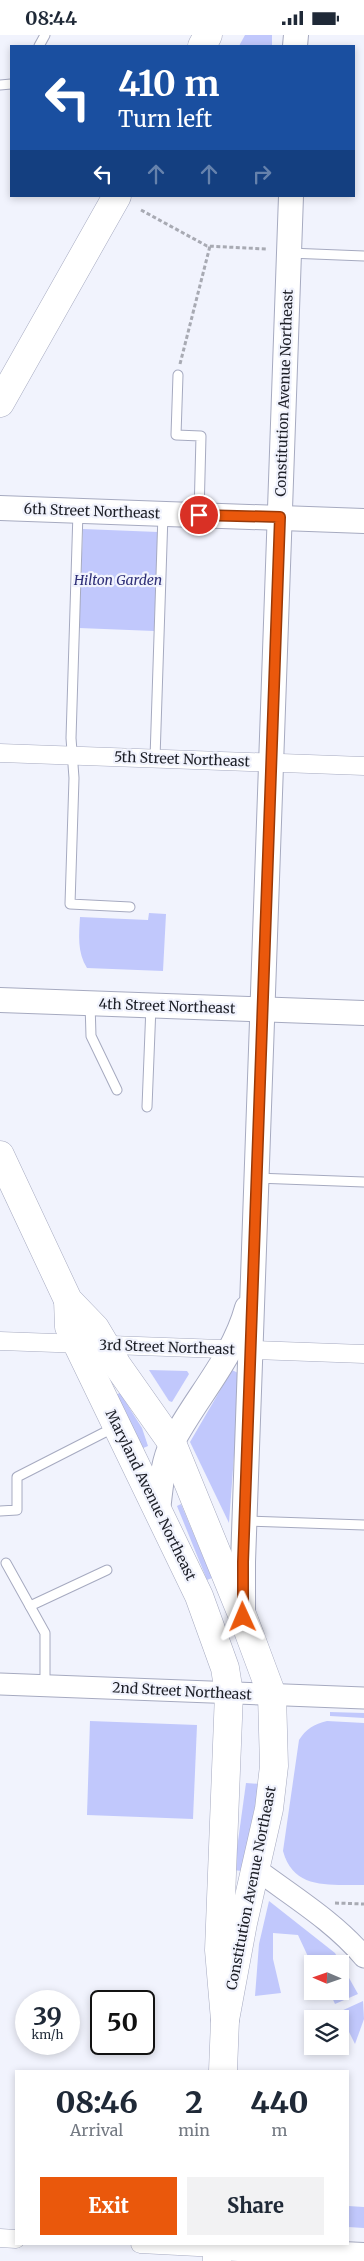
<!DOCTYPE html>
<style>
body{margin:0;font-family:Merriweather,serif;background:#f2f2f3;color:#1f2937;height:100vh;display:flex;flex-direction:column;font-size:19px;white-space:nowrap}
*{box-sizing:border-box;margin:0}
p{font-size:16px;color:#747a83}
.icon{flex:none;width:28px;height:28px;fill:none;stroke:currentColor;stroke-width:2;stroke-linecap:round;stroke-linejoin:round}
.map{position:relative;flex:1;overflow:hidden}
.panel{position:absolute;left:15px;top:2035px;width:334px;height:175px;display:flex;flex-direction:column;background:#fff;border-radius:0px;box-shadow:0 2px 8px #0003}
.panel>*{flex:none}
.top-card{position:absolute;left:10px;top:10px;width:345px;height:152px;border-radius:0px;box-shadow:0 2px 8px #0003;background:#1a4fa0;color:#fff;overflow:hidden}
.needle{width:32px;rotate:272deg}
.tools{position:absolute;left:304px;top:1920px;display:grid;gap:10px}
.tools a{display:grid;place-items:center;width:45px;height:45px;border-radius:0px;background:#fff;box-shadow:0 2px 8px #0003;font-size:25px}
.speed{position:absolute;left:15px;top:1955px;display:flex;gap:10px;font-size:25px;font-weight:700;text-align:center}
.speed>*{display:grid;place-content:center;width:65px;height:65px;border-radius:50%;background:#fff;box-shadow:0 2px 8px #0003;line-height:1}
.speed small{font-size:12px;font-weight:400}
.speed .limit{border:2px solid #111;border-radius:8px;background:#fff;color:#111}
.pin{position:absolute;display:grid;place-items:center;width:42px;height:42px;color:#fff;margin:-21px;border:2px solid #fff;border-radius:50%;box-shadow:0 1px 5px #0007}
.me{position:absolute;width:55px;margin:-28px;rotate:359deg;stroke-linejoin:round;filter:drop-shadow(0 0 4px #0008)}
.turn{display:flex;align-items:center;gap:18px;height:105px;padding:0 25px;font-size:22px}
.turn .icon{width:65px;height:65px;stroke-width:2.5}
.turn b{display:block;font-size:35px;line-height:42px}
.lanes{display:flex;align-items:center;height:48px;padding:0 25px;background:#0003;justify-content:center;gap:25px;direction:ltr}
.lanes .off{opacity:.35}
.eta{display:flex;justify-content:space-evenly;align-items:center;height:85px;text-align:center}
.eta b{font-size:30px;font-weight:800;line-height:35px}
.cta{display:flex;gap:10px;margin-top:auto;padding:10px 25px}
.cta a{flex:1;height:58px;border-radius:0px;background:#ea580c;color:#fff;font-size:20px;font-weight:800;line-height:58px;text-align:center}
.cta a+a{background:#f2f2f3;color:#1f2937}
.status{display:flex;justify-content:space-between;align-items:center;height:35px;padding:0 25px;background:#fff;direction:ltr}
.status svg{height:14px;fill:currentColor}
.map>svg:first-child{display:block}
</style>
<div class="status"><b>08:44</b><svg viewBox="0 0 49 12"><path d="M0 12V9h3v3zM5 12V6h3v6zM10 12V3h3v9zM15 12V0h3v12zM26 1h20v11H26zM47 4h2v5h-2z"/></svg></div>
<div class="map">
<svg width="364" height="2226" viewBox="0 0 364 2226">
<rect width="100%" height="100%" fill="#f1f3fd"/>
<g fill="#c1c8fc">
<polygon points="245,0 272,0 272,11 239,11"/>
<polygon points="83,494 158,497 154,596 79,593"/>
<path d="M149,878L166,879L163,936L87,933C77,917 79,900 80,882L148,885Z"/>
<polygon points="149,1335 187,1336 189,1339 172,1367 169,1366"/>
<polygon points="232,1335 240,1339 229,1488 190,1407"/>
<polygon points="120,1358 142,1393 148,1411 141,1414 115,1360"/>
<polygon points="181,1469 212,1543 207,1545 177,1471"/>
<polygon points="330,1677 364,1678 364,1683 330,1681"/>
<polygon points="90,1686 197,1690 193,1784 87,1780"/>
<path d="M327,1686L364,1688V1850C330,1849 294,1856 283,1816L299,1705C306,1694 314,1689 327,1686Z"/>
<polygon points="246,1748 260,1749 241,1836 234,1835"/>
<polygon points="269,1866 335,1918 358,1959 335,1969 329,1956 340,1956 340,1929 312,1930 298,1900 273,1898 273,1924 281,1958 255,1961 259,1909"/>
<polygon points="363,1966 364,1984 355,2009 339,1977"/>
<polygon points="348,2171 364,2172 364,2193 348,2192"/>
</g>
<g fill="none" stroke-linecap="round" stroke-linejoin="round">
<g stroke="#a6aac0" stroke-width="11">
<g id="service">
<polyline points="39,11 45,0"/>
<polyline points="0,50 11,49"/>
<polyline points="289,218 364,221"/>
<polyline points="178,340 176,400 201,401 199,480"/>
<polyline points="78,477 71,703 74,743 70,869 130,872"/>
<polyline points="155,723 163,479"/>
<polyline points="90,968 91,1001 117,1055"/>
<polyline points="147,1072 151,971"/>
<polyline points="256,1143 364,1147"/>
<polyline points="0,1476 17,1475 17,1442 115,1392"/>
<polyline points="245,1486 364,1490"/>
<polyline points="6,1528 45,1598 45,1650"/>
<polyline points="30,1571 107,1535"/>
</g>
</g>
<g stroke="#a6aac0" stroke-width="19">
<g id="minor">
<polyline points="0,718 364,731"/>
<polyline points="0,1306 364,1319"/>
<polyline points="0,2203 16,2204"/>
<polyline points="140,2209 217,2213"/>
</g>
</g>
<g stroke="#a6aac0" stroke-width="23">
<g id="tertiary">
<polyline points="0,1649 364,1663"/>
<path d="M256,1834C292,1861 335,1887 364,1922"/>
</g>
</g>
<g stroke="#a6aac0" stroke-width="26">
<g id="secondary">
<polyline points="295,11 296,0"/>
<polyline points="0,473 364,486"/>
<polyline points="0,965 364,978"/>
<path d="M158,1475C161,1452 162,1429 172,1408C196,1362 233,1324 247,1273"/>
<polyline points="243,1577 243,1527 291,161"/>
<polyline points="217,2213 364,2220"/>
</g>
</g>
<g stroke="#a6aac0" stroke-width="29">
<g id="primary">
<polyline points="202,11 208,0"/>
<polyline points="0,368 117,161"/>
<polyline points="0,1120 68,1265 95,1293 117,1330 172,1408 243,1582 272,1660 274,1731 269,1774 243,1888 225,1985"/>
<polyline points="68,1265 69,1292 199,1561 225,1633 229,1658 219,1915 225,1985 223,2036"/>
<polyline points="217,2226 217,2209"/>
</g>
</g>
<g stroke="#a8aab3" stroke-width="3" stroke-dasharray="4 2.5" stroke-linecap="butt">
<polyline points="141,175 207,211 266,214"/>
<polyline points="180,329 210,211"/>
<polyline points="335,1868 364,1869"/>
</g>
<use href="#service" stroke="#fff" stroke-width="9"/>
<use href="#minor" stroke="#fff" stroke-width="18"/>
<use href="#tertiary" stroke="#fff" stroke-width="21"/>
<use href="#secondary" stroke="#fff" stroke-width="24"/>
<use href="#primary" stroke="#fff" stroke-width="28"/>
</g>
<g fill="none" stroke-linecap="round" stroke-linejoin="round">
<g stroke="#983908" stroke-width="12">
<polyline id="route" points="199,480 280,482 243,1527 243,1582"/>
</g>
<use href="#route" stroke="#ea580c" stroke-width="9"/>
</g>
<g text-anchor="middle" stroke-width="4.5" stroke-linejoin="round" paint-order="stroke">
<g font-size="14" fill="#1d1f27" stroke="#f1f3fd">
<text transform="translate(284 358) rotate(-88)" y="5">Constitution Avenue Northeast</text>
<text transform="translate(92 476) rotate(2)" y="5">6th Street Northeast</text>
<text transform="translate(182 724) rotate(2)" y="5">5th Street Northeast</text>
<text transform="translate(167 971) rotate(2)" y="5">4th Street Northeast</text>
<text transform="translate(167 1312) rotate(2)" y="5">3rd Street Northeast</text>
<text transform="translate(151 1460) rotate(64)" y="5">Maryland Avenue Northeast</text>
<text transform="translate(182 1656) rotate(3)" y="5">2nd Street Northeast</text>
<text transform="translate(251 1853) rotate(-79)" y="5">Constitution Avenue Northeast</text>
</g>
<g font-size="14" font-style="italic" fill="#303178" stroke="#f1f3fd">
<text x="118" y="550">Hilton Garden</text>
</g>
</g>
</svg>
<div class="tools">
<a><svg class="needle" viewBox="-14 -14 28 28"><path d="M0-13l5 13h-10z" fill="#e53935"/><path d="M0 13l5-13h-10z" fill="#747a83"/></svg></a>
<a><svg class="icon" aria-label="layers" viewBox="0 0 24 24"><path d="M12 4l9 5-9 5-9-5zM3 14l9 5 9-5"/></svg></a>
</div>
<div class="speed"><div>39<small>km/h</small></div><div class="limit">50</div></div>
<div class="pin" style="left:199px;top:480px;background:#d93025"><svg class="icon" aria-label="arrive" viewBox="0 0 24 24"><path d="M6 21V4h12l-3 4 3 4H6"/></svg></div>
<svg class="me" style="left:243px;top:1582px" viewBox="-20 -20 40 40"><path d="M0-17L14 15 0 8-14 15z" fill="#ea580c" stroke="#fff" stroke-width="4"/></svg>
<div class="top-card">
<div class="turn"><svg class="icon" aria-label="left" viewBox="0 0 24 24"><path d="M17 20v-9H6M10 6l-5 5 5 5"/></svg><div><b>410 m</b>Turn left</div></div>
<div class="lanes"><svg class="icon" aria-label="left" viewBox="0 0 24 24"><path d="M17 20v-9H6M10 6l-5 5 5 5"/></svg><svg class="icon off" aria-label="ahead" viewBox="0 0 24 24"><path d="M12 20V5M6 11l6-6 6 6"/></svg><svg class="icon off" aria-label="ahead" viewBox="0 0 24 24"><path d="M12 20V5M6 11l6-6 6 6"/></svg><svg class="icon off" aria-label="right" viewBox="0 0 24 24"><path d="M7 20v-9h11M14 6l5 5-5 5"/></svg></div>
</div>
<section class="panel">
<div class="eta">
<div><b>08:46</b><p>Arrival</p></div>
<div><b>2</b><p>min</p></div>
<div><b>440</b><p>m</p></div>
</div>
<div class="cta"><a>Exit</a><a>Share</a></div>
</section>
</div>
